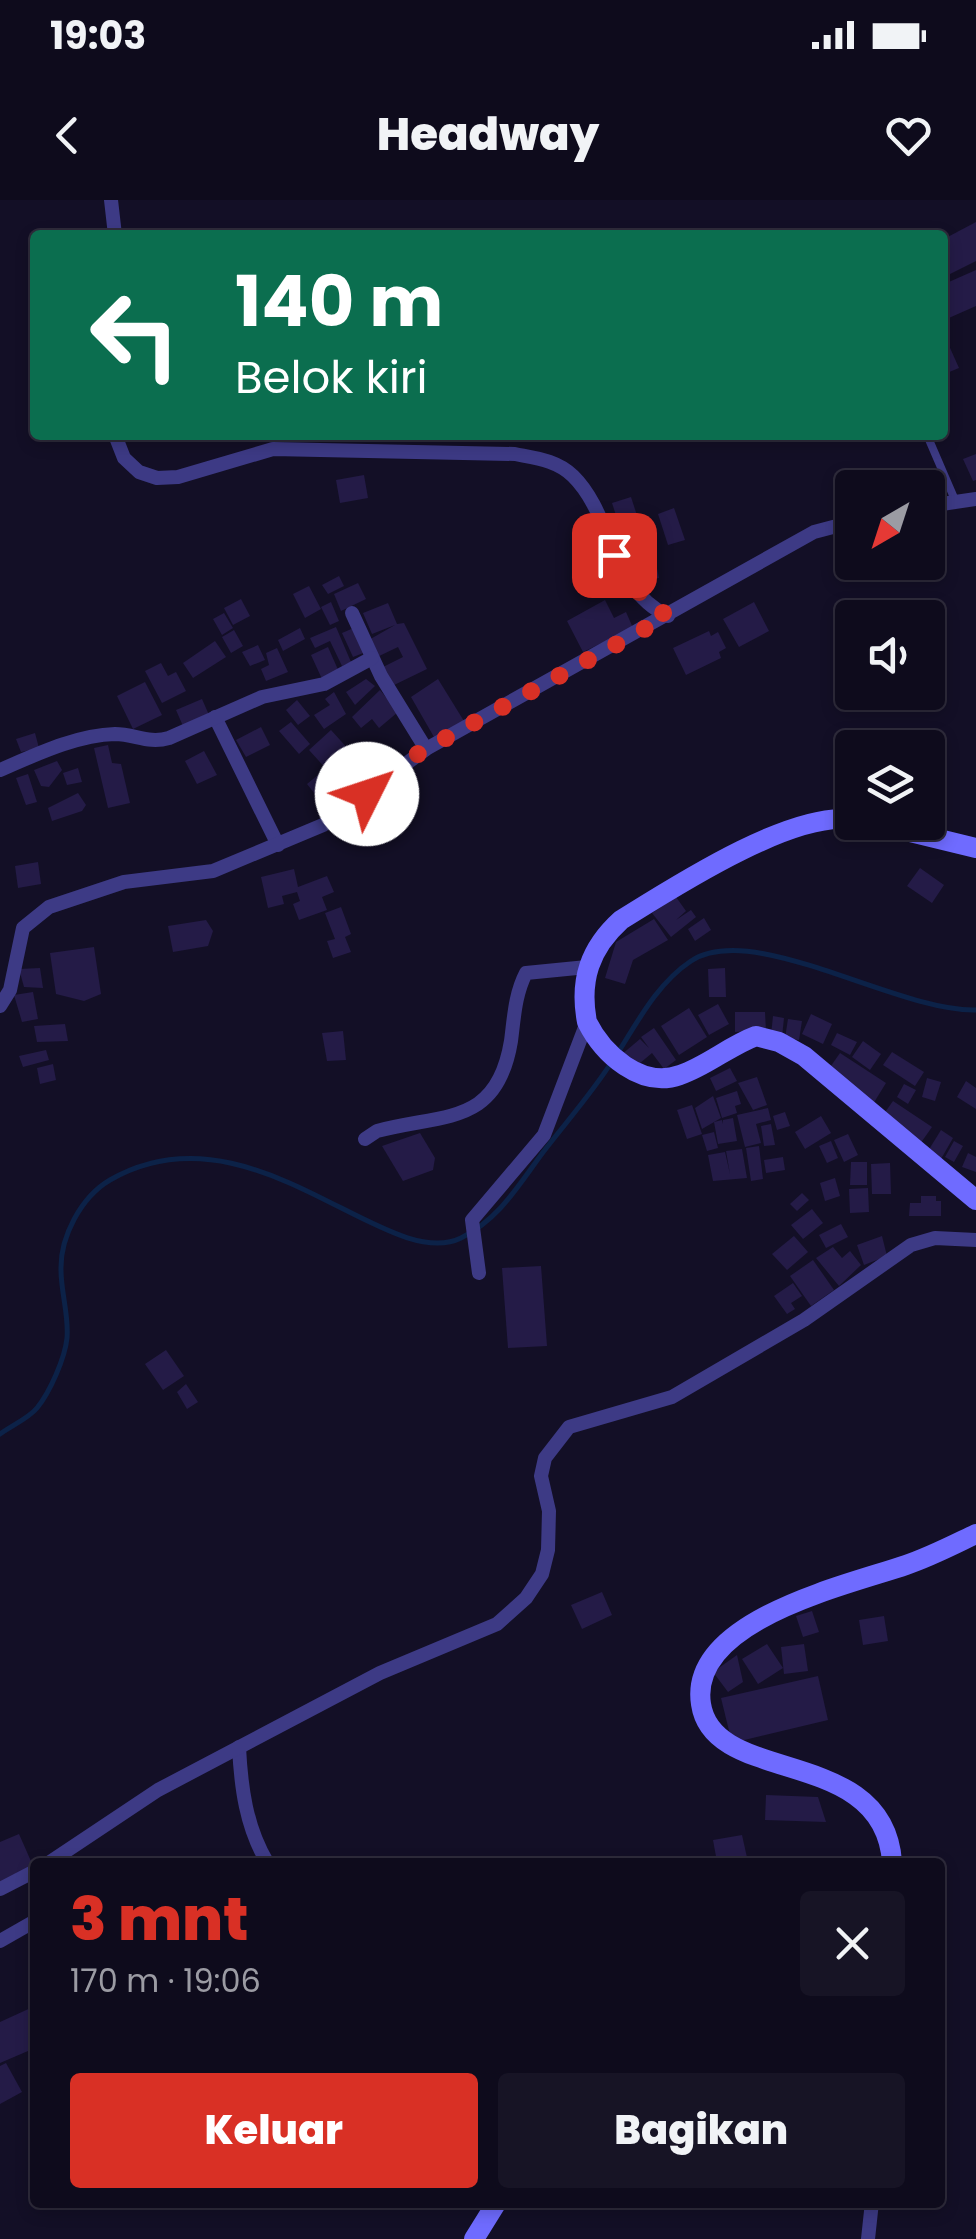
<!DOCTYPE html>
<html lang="id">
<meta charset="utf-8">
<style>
body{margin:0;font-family:Poppins,sans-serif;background:#171425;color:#f1f3f6;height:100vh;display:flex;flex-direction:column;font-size:38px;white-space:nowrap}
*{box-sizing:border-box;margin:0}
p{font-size:32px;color:#9b9ba3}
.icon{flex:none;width:55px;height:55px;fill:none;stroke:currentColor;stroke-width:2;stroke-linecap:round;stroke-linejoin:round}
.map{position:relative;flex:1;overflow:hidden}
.drawer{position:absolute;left:30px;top:1658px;width:915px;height:350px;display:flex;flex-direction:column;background:#0e0b1c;border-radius:10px;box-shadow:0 5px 15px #0003,0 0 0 2px #2e2b3b}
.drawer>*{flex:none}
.hud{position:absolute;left:30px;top:30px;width:918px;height:210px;border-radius:10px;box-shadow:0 5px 15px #0003,0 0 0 2px #2e2b3b;background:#0b6e4f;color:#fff;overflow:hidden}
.needle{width:65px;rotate:219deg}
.tools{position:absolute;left:835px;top:270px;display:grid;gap:20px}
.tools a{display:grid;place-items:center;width:110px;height:110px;border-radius:10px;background:#0e0b1c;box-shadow:0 5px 15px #0003,0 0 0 2px #2e2b3b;font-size:50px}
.pin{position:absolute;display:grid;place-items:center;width:85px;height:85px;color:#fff;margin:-42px;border-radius:20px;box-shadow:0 5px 15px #0006}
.me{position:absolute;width:110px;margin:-55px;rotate:49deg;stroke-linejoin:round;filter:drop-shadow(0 0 8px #0008)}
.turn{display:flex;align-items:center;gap:35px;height:210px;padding:0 40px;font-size:45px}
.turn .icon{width:130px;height:130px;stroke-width:2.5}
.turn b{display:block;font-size:70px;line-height:85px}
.round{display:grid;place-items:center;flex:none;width:105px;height:105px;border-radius:10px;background:#171425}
.summary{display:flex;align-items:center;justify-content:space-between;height:170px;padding:0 40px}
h1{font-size:60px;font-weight:800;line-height:75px;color:#d93025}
.cta{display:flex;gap:20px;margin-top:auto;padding:20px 40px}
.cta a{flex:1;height:115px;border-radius:10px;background:#d93025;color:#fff;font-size:40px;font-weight:800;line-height:115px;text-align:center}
.cta a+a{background:#171425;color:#f1f3f6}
.status{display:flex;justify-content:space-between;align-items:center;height:70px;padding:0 50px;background:#0e0b1c;direction:ltr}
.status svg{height:28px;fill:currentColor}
header{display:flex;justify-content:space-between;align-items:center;height:130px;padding:0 40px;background:#0e0b1c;font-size:45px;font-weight:800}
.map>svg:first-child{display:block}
</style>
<div class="status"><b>19:03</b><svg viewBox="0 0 49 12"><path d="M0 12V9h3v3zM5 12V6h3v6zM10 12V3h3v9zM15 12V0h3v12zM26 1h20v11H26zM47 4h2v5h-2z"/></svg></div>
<header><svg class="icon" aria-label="back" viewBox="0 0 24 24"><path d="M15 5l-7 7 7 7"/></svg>Headway<svg class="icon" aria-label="heart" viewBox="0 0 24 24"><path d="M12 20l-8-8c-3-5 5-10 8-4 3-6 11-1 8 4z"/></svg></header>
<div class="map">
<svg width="976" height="2039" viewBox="0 0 976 2039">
<rect width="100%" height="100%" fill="#130f26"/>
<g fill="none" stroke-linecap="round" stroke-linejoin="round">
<g stroke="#0c2248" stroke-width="5">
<path d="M619,851C639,819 659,782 691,761C753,720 896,812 976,810"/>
<path d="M0,1234C11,1226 29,1218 37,1208C50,1192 65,1158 67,1138C69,1115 61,1093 61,1070C60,1037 81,997 110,980C251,899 386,1075 461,1038C500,1019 519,984 544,951C567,921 592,893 613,860"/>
</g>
</g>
<g fill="#241b47">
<polygon points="976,22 976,61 942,78 942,40"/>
<polygon points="976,70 976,106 942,121 942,85"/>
<polygon points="942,130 959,168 942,175"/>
<polygon points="976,254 976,280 973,281 963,259"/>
<polygon points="364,275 368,298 340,303 336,280"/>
<polygon points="631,297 644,337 625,343 612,303"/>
<polygon points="674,308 685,340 668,345 658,314"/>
<polygon points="651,340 659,378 634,383 627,345"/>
<polygon points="339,376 344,386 328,394 322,385"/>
<polygon points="358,383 366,399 341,411 334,394"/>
<polygon points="309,386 321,409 305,418 293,394"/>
<polygon points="241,399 250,416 233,425 224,408"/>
<polygon points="605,400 614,418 626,412 633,428 583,452 567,421"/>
<polygon points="331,402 339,421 330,425 321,407"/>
<polygon points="754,402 769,431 739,447 723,419"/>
<polygon points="388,403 397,424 404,423 427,469 390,487 381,468 403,457 398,447 375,458 367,441 395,425 372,434 363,413"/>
<polygon points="224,413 233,428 222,435 213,419"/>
<polygon points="336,427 351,462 342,466 330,441 315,448 310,438"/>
<polygon points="356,427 366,452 353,457 342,433"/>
<polygon points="300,428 305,439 283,451 278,440"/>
<polygon points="234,430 243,446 231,453 222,437"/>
<polygon points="709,431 711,436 718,432 726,448 719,452 721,458 686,475 673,448"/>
<polygon points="215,441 226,457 193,478 183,463"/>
<polygon points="258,445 265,460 250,466 242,452"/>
<polygon points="328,447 339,472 322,479 311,455"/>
<polygon points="277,448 288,472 266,481 261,469 269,465 266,453"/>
<polygon points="161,463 168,476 176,472 186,491 162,503 145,471"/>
<polygon points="366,479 375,486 355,505 346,492"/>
<polygon points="438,479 467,526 438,544 411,497"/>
<polygon points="145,482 162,515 133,529 117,496"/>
<polygon points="380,490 398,512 379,528 372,519 361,528 352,517"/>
<polygon points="334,492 346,514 324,529 314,515 330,505 325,499"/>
<polygon points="202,499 209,515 183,526 176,510"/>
<polygon points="297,500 310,516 298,525 286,510"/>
<polygon points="291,522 310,544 299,554 279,531"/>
<polygon points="261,527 270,545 246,557 236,540"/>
<polygon points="331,530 378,582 352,603 344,593 326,608 307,584 324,570 329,572 309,550"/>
<polygon points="35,533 39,548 21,552 16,539"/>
<polygon points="108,545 112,563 121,564 130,603 108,608 94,548"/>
<polygon points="204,551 217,575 197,584 185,561"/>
<polygon points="57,561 62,570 49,587 41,586 34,570"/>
<polygon points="78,568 82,582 67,585 63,573"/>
<polygon points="28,574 37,602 26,605 16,578"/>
<polygon points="78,593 86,605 82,611 52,621 48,608"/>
<polygon points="38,662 41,684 18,688 15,666"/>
<polygon points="920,668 944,685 932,703 907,686"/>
<polygon points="294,669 298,687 327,676 334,692 322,697 327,710 299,720 293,704 300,701 297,692 282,696 284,704 268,708 261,677"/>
<polygon points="676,697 686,711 676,720 691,710 696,717 671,737 652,713"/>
<polygon points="341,707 351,734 345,737 351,752 333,758 327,741 335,739 325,713"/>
<polygon points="704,718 711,730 695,741 688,729"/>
<polygon points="654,719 668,740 633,760 625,784 605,778 616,742"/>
<polygon points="206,720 213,731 208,746 173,752 168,726"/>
<polygon points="94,747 101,794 84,801 56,794 50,753"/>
<polygon points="40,768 43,788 24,787 19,769"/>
<polygon points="725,768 726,797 709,797 708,769"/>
<polygon points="33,792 38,819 22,822 14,795"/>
<polygon points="718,804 729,824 709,835 698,815"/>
<polygon points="689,808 707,837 679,855 661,826"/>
<polygon points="735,812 765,812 766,831 735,832"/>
<polygon points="811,814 832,824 823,844 802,834"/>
<polygon points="773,816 784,818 782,837 771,835"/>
<polygon points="788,819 802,821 799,840 785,838"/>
<polygon points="65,824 68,841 37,842 34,826"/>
<polygon points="654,828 676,860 664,869 652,853 633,869 621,855 640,839 649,848 641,837"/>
<polygon points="343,831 346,860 327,861 322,833"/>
<polygon points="837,833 857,842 850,855 831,845"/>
<polygon points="863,841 881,854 870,870 852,857"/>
<polygon points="46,850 49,860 23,867 19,856"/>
<polygon points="892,852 924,872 915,886 883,865"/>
<polygon points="840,853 886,883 873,904 826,873"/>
<polygon points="53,864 56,880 40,884 37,868"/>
<polygon points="730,868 737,881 716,891 710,878"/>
<polygon points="757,877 767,905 753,910 738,883"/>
<polygon points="927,878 941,882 935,901 922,897"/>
<polygon points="966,881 976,888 976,909 957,897"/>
<polygon points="904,884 916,890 908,904 897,897"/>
<polygon points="737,891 741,904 735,906 737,913 722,918 716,898"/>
<polygon points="713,896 721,918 702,929 695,908"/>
<polygon points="893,901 932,927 920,944 881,918"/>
<polygon points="692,905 702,934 687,939 677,910"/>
<polygon points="768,908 771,920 756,924 761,943 745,947 737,915"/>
<polygon points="785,912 790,926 777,930 773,916"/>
<polygon points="821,916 831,933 805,949 795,932"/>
<polygon points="733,918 737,941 718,944 714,922 722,920 723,924 723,920"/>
<polygon points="771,924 775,945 764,946 761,926"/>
<polygon points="941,930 953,938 941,959 928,951"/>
<polygon points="714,932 718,948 707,951 702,935"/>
<polygon points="420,933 435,958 433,970 403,981 382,946"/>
<polygon points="848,934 858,955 844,962 834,940"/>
<polygon points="831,941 838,958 827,963 819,946"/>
<polygon points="954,941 963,946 954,962 945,957"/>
<polygon points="759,946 763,979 751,981 746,948"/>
<polygon points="742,949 747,978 713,981 708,955 725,952 730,974 726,951"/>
<polygon points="968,953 976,957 976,972 962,967"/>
<polygon points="783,957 785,970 766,973 764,960"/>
<polygon points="851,962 867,962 867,985 850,985"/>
<polygon points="890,963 891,994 872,994 871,964"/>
<polygon points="835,978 840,996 825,1001 820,983"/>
<polygon points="868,988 869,1012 850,1013 849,989"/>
<polygon points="802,993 809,1000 797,1011 790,1004"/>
<polygon points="921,996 936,996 936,1001 941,1001 941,1016 909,1016 910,1003 921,1003"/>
<polygon points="812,1009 823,1023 803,1039 791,1025"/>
<polygon points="841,1024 848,1037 826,1048 819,1035"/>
<polygon points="794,1036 808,1052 787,1070 772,1054"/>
<polygon points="882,1036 887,1056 864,1065 857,1045"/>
<polygon points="833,1047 842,1058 850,1051 861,1065 839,1086 816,1058"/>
<polygon points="813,1060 834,1090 811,1106 790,1076"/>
<polygon points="541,1066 547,1146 508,1148 502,1068"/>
<polygon points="793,1083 802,1096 791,1103 795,1109 787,1114 774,1096"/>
<polygon points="166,1150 184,1176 163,1190 145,1164"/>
<polygon points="186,1184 198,1202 187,1209 177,1192"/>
<polygon points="602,1392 612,1415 582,1429 571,1405"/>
<polygon points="812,1411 819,1432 803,1437 796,1416"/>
<polygon points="884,1416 888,1441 863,1445 859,1420"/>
<polygon points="767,1444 783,1468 758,1484 742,1459"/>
<polygon points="804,1444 808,1471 784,1474 781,1447"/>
<polygon points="737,1455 743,1482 728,1492 713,1472"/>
<polygon points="818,1476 828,1520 732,1543 721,1498"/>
<polygon points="766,1595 818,1597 826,1622 765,1620"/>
<polygon points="19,1634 34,1668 0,1683 0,1642"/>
<polygon points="742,1635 748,1662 717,1662 713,1640"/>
<polygon points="35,1806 35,1848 0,1863 0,1822"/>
<polygon points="6,1863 22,1892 0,1904 0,1866"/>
</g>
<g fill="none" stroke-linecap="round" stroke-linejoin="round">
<polyline stroke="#3d3a85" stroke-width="8" points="927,235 955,300"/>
<g stroke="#3d3a85" stroke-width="14">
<polyline points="111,0 115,35"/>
<path d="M115,235L124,258L139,272L157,278L178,277L273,249L515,254C535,258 557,260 573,276C613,315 611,390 668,416"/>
<polyline points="928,306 976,299"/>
<polyline points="352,413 381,476 426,549"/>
<polyline points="215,517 278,645"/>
<path d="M0,570C35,555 76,535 115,534C135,534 148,544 169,538L262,497L324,484L372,458"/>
<polyline points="0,806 10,790 23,728 49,707 124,682 213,671 323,625 426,549 814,332 852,322"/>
<path d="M365,939L377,931C445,913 497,926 511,841C514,818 515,794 526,773L587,767"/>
<polyline points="479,1073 472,1020 544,935 587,822"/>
<path d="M239,1547C241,1587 246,1627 267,1662"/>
<polyline points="50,1662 158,1590 380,1473 497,1424 526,1398 542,1374 548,1350 549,1311 541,1276 545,1258 569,1227 672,1197 804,1120 911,1045 935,1038 976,1040"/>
<polyline points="0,1689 35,1671"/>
<polyline points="0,1741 35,1721"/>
<polyline points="868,2039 872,2002"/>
</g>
<g stroke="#6f6bff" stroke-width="20">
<path d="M852,620C793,610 674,687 621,720C590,748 579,780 587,822C603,854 641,889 680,875C707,866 729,846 756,836L779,842L804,856L976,1000"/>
<polyline points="869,622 976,648"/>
<path d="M892,1662C884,1544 713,1587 701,1504C688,1420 848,1385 906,1365C930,1357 953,1345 976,1334"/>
<polyline points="474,2039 497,2002"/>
</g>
</g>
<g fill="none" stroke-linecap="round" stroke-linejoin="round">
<polyline stroke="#d93025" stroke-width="18" stroke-dasharray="0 32.4" points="367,594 397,567 426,549 668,416 646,402 614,355"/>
</g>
</svg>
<div class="tools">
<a><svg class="needle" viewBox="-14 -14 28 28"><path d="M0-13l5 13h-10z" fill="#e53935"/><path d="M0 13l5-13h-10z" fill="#9b9ba3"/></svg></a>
<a><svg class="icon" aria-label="sound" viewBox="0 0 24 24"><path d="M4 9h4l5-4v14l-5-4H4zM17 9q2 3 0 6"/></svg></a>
<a><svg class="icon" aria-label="layers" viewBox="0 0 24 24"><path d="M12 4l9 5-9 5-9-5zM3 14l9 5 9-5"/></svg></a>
</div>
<div class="pin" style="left:614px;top:355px;background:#d93025"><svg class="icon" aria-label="arrive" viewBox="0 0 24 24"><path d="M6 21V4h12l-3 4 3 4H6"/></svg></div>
<svg class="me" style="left:367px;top:594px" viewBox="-20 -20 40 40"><circle r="19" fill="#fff"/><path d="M0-13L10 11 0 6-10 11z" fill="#d93025"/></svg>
<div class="hud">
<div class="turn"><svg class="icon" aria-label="left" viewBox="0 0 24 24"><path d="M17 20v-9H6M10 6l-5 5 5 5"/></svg><div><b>140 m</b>Belok kiri</div></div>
</div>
<section class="drawer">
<div class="summary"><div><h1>3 mnt</h1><p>170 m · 19:06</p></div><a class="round"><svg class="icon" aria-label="close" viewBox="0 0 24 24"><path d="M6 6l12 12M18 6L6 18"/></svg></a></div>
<div class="cta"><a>Keluar</a><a>Bagikan</a></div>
</section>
</div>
